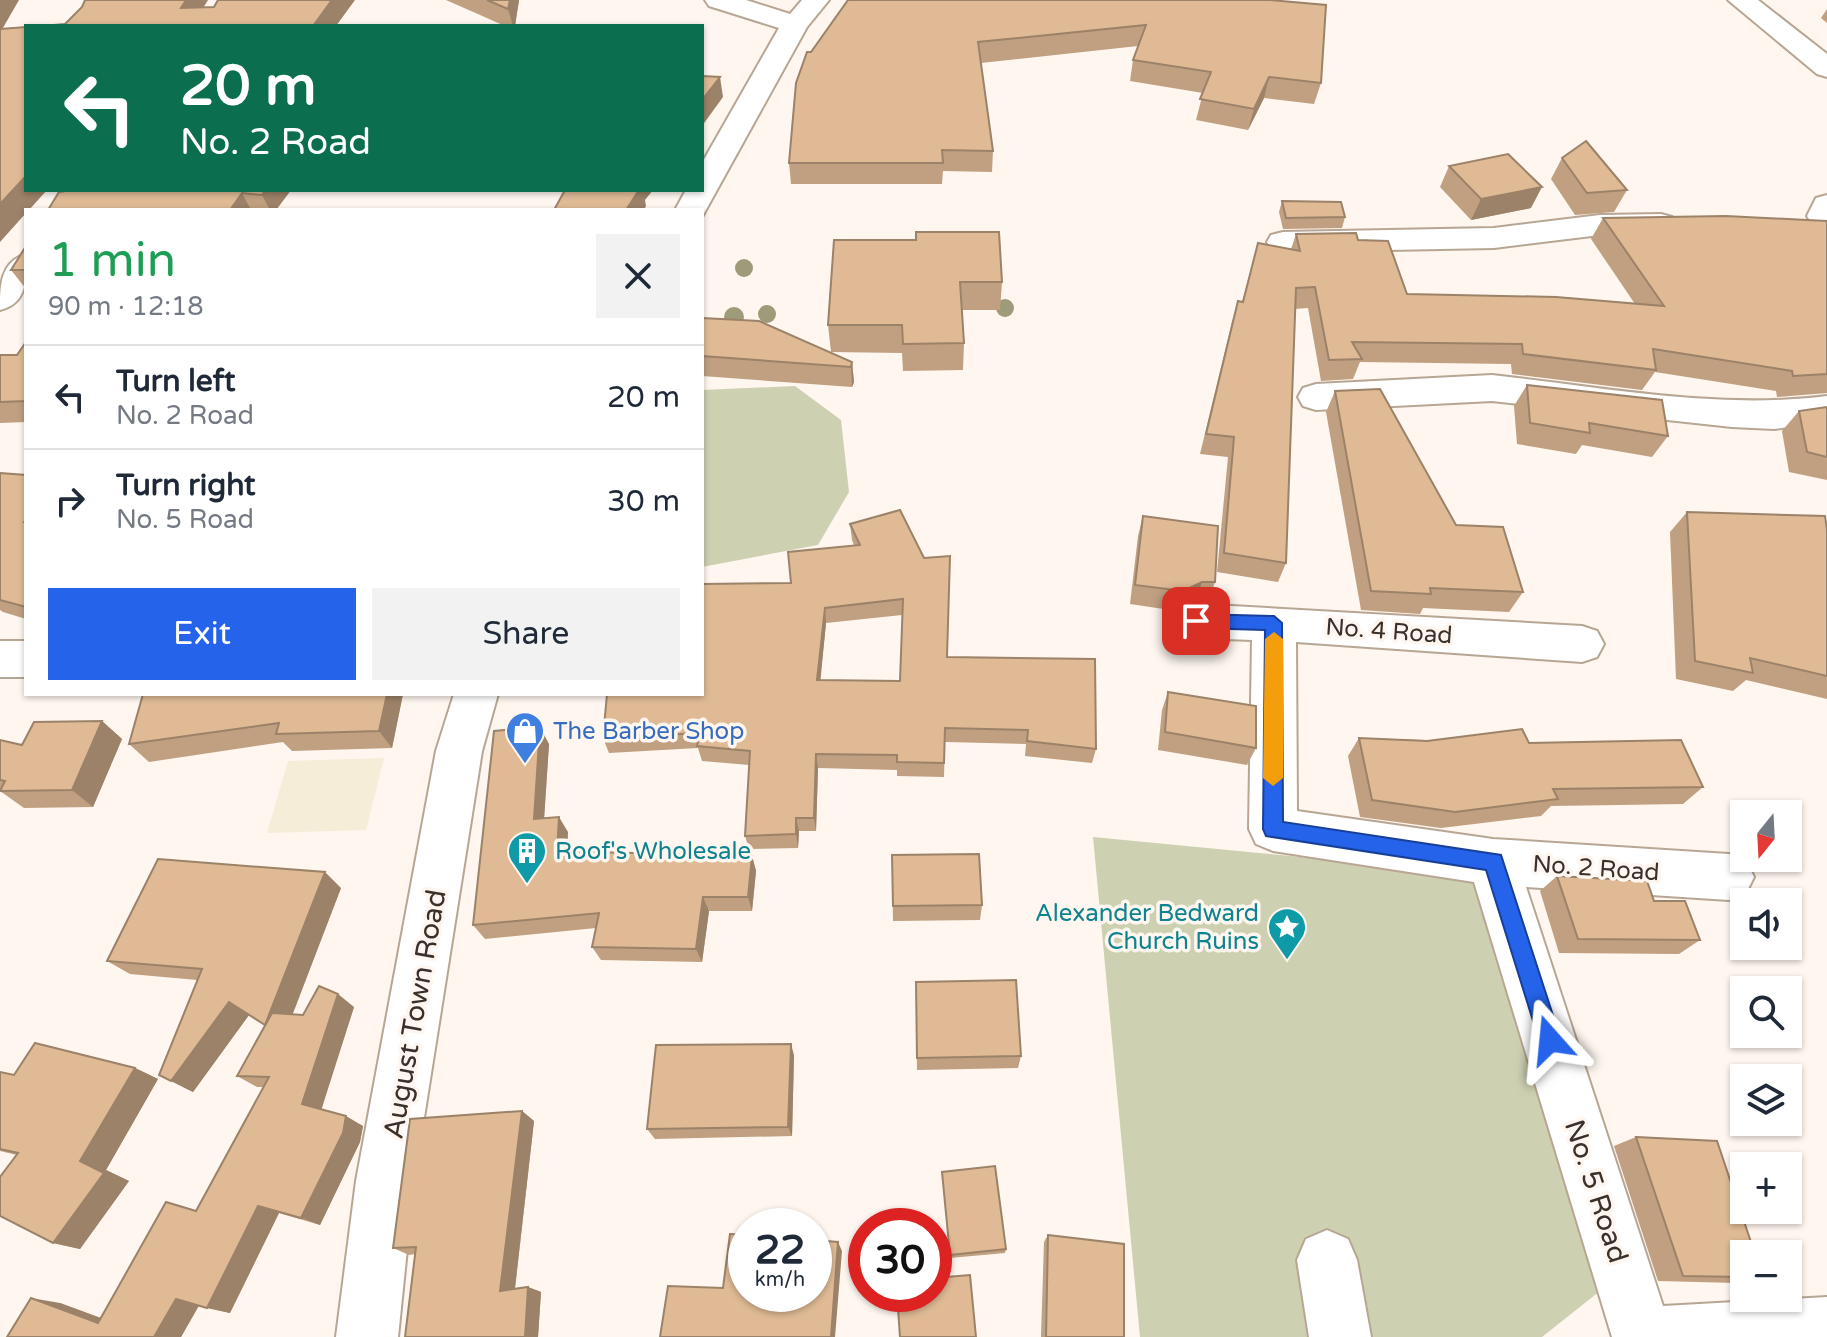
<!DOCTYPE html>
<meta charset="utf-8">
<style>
body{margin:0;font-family:"Varela Round",sans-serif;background:#f2f2f3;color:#1f2937;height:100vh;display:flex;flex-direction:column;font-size:30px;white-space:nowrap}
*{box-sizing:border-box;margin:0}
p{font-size:26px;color:#747a83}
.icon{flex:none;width:44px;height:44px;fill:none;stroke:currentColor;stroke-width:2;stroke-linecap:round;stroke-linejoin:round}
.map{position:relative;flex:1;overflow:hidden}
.details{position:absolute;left:24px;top:208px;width:680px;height:488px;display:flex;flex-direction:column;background:#fff;border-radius:0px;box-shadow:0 2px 6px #0004}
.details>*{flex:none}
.top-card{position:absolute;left:24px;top:24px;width:680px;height:168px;border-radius:0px;box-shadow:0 2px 6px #0004;background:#0b6e4f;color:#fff;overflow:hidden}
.needle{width:52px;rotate:198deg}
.tools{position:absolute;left:1730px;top:800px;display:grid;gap:16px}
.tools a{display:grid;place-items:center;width:72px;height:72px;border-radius:0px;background:#fff;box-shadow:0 2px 6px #0004;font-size:40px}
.speed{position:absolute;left:728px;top:1208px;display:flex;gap:16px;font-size:40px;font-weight:700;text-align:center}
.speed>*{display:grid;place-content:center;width:104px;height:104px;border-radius:50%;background:#fff;box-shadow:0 2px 6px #0004;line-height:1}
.speed small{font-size:20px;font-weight:400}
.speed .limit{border:12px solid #d22;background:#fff;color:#111}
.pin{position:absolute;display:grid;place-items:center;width:68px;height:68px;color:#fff;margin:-34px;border-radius:16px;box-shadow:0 4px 12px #0006}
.me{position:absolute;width:88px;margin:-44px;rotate:342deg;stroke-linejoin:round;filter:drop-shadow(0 0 6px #0008)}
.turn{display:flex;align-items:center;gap:28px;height:168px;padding:0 24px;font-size:36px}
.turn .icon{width:104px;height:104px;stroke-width:2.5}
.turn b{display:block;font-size:56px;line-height:68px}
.round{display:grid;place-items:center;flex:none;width:84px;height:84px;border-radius:0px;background:#f2f2f3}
.summary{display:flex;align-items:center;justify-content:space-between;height:136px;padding:0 24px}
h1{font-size:48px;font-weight:600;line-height:60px;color:#1e9e55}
.cta{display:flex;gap:16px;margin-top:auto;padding:16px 24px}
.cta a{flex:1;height:92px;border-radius:0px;background:#2563eb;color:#fff;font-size:32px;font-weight:600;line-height:92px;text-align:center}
.cta a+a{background:#f2f2f3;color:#1f2937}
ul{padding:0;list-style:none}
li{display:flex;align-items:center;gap:24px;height:104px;padding:0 24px;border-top:2px solid #e0e1e3}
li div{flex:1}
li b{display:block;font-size:30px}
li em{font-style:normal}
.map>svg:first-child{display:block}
</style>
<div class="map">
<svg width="1827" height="1337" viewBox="0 0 1827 1337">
<rect width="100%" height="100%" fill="#fef6ef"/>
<polygon fill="#f6edd8" points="384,758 366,830 267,833 288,761"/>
<g fill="#cdd0b1">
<polygon points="795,386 841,420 849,492 818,545 702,567 702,390"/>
<polygon points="1093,837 1476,874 1600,1291 1542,1337 1140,1337"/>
</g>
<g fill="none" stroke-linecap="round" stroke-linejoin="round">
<g stroke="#b8a694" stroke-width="4">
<g id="minor">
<polygon points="705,0 746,0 790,14 802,0 829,0 807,27 702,217 702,210 675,210 686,190 702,190 702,163 779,28 709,6"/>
<polygon points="1728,0 1758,0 1827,54 1827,77 1817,74"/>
<polygon points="1827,195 1827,233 1816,230 1807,216 1816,198"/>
<polygon points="1661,214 1672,217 1677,224 1672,231 1600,235 1494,248 1283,252 1271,249 1267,242 1271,235 1283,232 1494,228 1600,215"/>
<path d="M26,254C26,279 28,303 0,310C0,286 0,262 26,254Z"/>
<path d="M1492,375C1602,387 1717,410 1827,396V422L1774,429L1732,427L1492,401L1316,410L1303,406L1298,397L1303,388L1316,384Z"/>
<polygon points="1196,604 1582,626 1597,631 1604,644 1597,657 1582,662 1296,642 1297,811 1493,839 1729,854 1746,861 1754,877 1746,893 1729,900 1526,887 1663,1306 1827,1297 1827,1337 1612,1337 1474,882 1273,851 1256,844 1249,829 1252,640 1196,638 1181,633 1175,621 1181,609"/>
<rect x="0" y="641" width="26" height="36"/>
<polygon points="454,694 498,694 482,751 414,1181 398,1337 336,1337 356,1181 436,751"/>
<polygon points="1327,1230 1348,1239 1357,1260 1371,1337 1309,1337 1297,1260 1306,1239"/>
</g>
</g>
<use href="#minor" fill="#fff" fill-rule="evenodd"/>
</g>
<g fill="#9d9b79">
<circle cx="744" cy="268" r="9"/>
<circle cx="1005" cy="308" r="9"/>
<circle cx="767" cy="314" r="9"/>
<circle cx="734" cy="317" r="10"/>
</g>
<g fill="#c0a080" fill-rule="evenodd">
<polygon points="446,0 519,0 515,26 505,26"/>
<polygon points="1270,0 1321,83 1314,104 1264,98 1248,130 1196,120 1203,93 1130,81 1133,60 1138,46 981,63 993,151 992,172 943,171 942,184 791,184 789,163 811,52"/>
<polygon points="1827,9 1827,23 1821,18"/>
<polygon points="1562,158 1627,190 1614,212 1575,215 1551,179"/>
<polygon points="1449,166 1531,208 1471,220 1440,187"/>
<polygon points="72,190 291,190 276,210 48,210"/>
<polygon points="1282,201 1345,217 1342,228 1283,229 1279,212"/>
<polygon points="1603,218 1827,221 1827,393 1777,397 1776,391 1655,372 1642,390 1512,374 1511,364 1360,362 1353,379 1321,381 1308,308 1295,309 1286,563 1278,582 1217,572 1228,457 1200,454 1232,322 1238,301 1242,302 1258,243 1291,249 1296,234 1358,240 1407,294 1635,304 1591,239"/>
<polygon points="834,240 1002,282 1000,310 962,310 964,343 963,370 903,371 902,353 831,352 828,325"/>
<polygon points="26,246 26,289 11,270"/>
<polygon points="702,318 852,362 854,382 852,387 702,376"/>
<polygon points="26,342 26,422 0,423 0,355 17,355"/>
<polygon points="1527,385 1668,436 1652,457 1582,445 1576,454 1517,444 1514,406"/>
<polygon points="1335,391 1456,525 1523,592 1509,612 1423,608 1420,614 1361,610 1326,412"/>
<polygon points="1827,407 1827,480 1789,472 1782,431 1799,411"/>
<polygon points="0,473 26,475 26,619 3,612 0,610"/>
<polygon points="1687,512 1827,530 1827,699 1746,680 1733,691 1676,679 1670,532"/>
<polygon points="1143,516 1215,582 1208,602 1195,601 1177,611 1130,604 1138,536"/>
<path d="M850,524L947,657L1096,749L1092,763L1025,756L1026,744L945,742L944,777L897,776V770L818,768L816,831H799L798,848L749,849L745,836L749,765L702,761L698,748L609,753L603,738L791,583L854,545L852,540ZM902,615L900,681L820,680L826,623Z"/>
<polygon points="1168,692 1256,748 1247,765 1158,750 1162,710"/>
<polygon points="143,694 403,694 392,748 292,751 283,742 149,762 129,744"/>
<polygon points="102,721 122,739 93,807 24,808 0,791 0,740 22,745"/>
<polygon points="1359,738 1529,743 1703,787 1683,804 1551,806 1541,816 1441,828 1360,817 1348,756"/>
<polygon points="549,744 544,818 568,832 567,851 752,856 756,871 752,911 709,911 702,962 601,960 592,947 596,928 485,939 473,925"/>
<polygon points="892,855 982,905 980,920 893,921"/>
<polygon points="1557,876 1654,901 1700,940 1679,954 1559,953 1540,891"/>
<polygon points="341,888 292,1014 303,1015 354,1007 321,1109 363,1126 360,1142 320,1225 279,1213 230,1313 199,1306 181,1337 7,1337 60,1303 101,1318 196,1211 264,1087 257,1087 237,1076 265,1025 249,1015 193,1092 171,1081 197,980 130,974 107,961"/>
<polygon points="916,982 1021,1056 1018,1068 917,1070"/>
<polygon points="794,1055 792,1136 655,1139 647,1129"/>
<polygon points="135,1068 158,1079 106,1170 129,1181 80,1249 53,1243 17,1155 0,1151 0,1072 14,1075"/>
<polygon points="522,1111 534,1121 515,1289 528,1287 541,1292 538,1337 415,1254 409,1255 393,1248"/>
<polygon points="1636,1137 1744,1254 1744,1281 1736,1283 1658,1281 1614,1146"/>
<polygon points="942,1172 1006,1249 1005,1253 950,1258"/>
<polygon points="1048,1235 1124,1337 1041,1337 1044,1242"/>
</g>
<g fill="#9c8268">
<polygon points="0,0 19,0 0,33"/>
<polygon points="186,0 208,0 192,26 181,8"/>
<polygon points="332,0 355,0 336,26 313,26"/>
<polygon points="510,0 519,0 515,26 513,26 508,9"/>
<polygon points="720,77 723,97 702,126 702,100"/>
<polygon points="1269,77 1264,98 1248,130 1254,109"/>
<polygon points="26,176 26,190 47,190 29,210 26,210 26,213 0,242 0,204"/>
<polygon points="1542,187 1531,208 1471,220 1481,199"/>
<polygon points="265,190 291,190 276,210 270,210 262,195"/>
<polygon points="638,190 653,190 645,200 646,206 644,210 626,210"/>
<polygon points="242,193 251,210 230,210"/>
<polygon points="852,362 854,382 852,387 851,367"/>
<polygon points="1202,582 1195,601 1177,611 1183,591"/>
<polygon points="825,608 826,623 819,695 817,680"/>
<polygon points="387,694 403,694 392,748 379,731"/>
<polygon points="102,721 122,739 93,807 72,790"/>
<polygon points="540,727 549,744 543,835 534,819"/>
<polygon points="816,754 818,768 816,831 814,818"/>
<polygon points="559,817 568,832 566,866 557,851"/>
<polygon points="796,818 799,831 798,848 796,834"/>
<polygon points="752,856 756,871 752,911 748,897"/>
<polygon points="325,872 341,888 284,1037 265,1025"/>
<polygon points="703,897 709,911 702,962 696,949"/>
<polygon points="338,994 354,1007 320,1114 302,1104"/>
<polygon points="229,1002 249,1015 193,1092 171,1081"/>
<polygon points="791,1044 794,1055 792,1136 788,1127"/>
<polygon points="135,1068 158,1079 106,1170 129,1181 80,1249 53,1243 80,1161"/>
<polygon points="522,1111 534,1121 514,1296 500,1291"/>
<polygon points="346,1116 363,1126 360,1142 320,1225 301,1218"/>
<polygon points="258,1206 279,1213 230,1313 207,1308"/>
<polygon points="838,1242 842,1251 835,1337 831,1337"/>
<polygon points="528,1287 541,1292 538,1337 525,1337"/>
<polygon points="31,1298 60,1303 125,1327 98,1323"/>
<polygon points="176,1299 200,1303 181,1337 154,1337"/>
</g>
<g fill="#dfba95" stroke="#9c8268" stroke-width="2" fill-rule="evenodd">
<polygon points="85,0 186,0 181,8 214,7 218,0 332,0 313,26 43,26 65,24 82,7"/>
<polygon points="487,0 510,0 508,9"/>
<polygon points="848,0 1270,0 1326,5 1321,83 1269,77 1254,109 1200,99 1211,72 1133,60 1146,25 978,42 993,151 942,150 943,163 789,163 796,83 807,52 811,52"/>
<polygon points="26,27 26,176 0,204 0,29"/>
<polygon points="702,76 720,77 702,100"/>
<polygon points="1586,141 1627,190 1587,193 1562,158"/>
<polygon points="1508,154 1542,187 1481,199 1449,166"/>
<polygon points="72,190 265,190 262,195 242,193 230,210 48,210 59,192"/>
<polygon points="565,190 639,190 626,210 554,210"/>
<polygon points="1282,201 1341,202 1345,217 1286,218"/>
<polygon points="1726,216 1827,221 1827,374 1793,376 1792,371 1653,349 1656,370 1523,354 1522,344 1352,342 1362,359 1329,360 1315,287 1296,288 1286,563 1224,553 1234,437 1206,434 1238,301 1243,302 1258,243 1300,251 1296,234 1356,233 1358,240 1388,241 1407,294 1556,297 1664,306 1603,218"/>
<polygon points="916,232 999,232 1002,282 960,282 964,343 903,344 902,325 828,325 834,240 916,240"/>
<polygon points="26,246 26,270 11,270"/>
<polygon points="702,318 759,321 852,362 851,367 702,356"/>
<polygon points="26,342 26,401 0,402 0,355 17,355"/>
<polygon points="1527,385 1662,400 1668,436 1589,423 1590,433 1530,423"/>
<polygon points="1380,389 1456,525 1503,527 1523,592 1430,588 1431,594 1371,591 1335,391"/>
<polygon points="1827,407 1827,457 1807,452 1799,411"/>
<polygon points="0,473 26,475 26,520 24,522 26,523 26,607 0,600"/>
<path d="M900,510L924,558L950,556L947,657L1095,659L1096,749L1027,741L1028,730L945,728L944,763L897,762V755L816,754L814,818H796V834L745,836L750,751L697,746L700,733L603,738L607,694H702V584L791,583L788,552L860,545L850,524ZM903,599L900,681L817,680L825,608Z"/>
<polygon points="1687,512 1825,516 1827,530 1827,676 1750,658 1753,673 1695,661"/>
<polygon points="1143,516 1218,526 1215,582 1202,582 1183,591 1135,585"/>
<polygon points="1168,692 1256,706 1256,748 1165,732"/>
<polygon points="143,694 387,694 379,731 276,734 279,723 129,744"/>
<polygon points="102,721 72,790 0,791 5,781 0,780 0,740 22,745 34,722"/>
<polygon points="540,727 534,819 559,817 557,851 752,856 748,897 703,897 696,949 592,947 599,913 473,925 494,731"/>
<polygon points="1522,729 1529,743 1681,740 1703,787 1553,789 1558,799 1455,812 1372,800 1359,738 1427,741"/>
<polygon points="979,854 982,905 893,906 892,855"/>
<polygon points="158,859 325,872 265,1025 229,1002 171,1081 159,1075 202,969 107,961"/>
<polygon points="1557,876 1647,881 1654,901 1685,901 1700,940 1578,939"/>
<polygon points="1016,980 1021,1056 917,1058 916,982"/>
<polygon points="319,986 338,994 302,1104 346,1116 343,1133 301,1218 258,1206 207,1308 176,1299 154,1337 7,1337 31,1298 98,1323 166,1202 196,1211 269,1077 237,1076 272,1013 303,1015"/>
<polygon points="35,1043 135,1068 80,1161 104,1173 53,1243 0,1216 0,1177 18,1153 0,1149 0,1072 14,1075"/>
<polygon points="791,1044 788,1127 647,1129 656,1045"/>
<polygon points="522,1111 500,1291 528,1287 525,1337 405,1337 416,1247 393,1248 410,1119"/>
<polygon points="1636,1137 1717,1141 1755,1254 1744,1254 1744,1277 1683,1276"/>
<polygon points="995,1166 1006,1249 950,1255 942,1172"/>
<polygon points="730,1234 746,1235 746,1294 814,1294 814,1240 838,1242 831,1337 660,1337 668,1286 723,1288"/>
<polygon points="1048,1235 1124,1244 1124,1337 1046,1337"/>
<polygon points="970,1275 976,1337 900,1337 897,1294 934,1294 934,1278"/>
</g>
<polygon fill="#2563eb" stroke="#184099" stroke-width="2" points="1196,614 1274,616 1282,623 1283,822 1501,855 1561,1040 1557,1048 1550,1051 1542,1048 1539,1040 1486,870 1266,836 1263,829 1265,630 1196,628 1187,621"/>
<polygon fill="#f59e0b" points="1274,632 1283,639 1283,778 1273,786 1263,778 1265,639"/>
<defs>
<g id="shop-pin" transform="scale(2)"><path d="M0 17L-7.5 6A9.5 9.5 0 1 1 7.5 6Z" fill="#3f7fe0" stroke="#fef6ef"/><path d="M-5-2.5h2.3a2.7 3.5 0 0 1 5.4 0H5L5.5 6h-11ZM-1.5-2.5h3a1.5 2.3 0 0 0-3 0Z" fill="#fff"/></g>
<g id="building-pin" transform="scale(2)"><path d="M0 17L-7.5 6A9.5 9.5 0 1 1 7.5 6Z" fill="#0f9aa8" stroke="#fef6ef"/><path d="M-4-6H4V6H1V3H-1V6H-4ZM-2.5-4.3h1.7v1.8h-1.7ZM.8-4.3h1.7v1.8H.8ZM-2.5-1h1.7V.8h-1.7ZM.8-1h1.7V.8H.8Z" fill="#fff"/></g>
<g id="sight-pin" transform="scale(2)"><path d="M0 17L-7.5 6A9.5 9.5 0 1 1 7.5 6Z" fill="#0f9aa8" stroke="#fef6ef"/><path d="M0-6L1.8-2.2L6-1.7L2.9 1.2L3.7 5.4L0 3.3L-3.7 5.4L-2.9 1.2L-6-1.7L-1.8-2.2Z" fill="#fff"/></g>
</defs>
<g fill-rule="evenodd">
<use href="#shop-pin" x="525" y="731"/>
<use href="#building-pin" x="527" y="851"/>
<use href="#sight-pin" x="1287" y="927"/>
</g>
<g text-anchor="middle" stroke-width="7" stroke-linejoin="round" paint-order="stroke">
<g font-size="24" fill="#39312a" stroke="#fef6ef">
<text transform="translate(1389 631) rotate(4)" y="8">No. 4 Road</text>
<text transform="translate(1596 868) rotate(4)" y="8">No. 2 Road</text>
</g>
<g font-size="24" fill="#366cbe" stroke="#fef6ef" text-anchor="start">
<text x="553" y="739">The Barber Shop</text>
</g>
<g font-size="24" fill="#0d838f" stroke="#fef6ef" text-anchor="start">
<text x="555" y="859">Roof's Wholesale</text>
<text x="1259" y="921" text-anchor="end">Alexander Bedward<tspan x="1259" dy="28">Church Ruins</tspan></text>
</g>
<g font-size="28" fill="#39312a" stroke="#fef6ef">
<text transform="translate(414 1014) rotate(-80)" y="10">August Town Road</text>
<text transform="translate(1597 1191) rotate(72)" y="10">No. 5 Road</text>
</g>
</g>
</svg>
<div class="tools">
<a><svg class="needle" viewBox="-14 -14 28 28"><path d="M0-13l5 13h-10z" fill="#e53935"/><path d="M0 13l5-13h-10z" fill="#747a83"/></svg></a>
<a><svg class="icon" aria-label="sound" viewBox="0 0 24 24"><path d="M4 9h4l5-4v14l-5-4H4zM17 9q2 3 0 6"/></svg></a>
<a><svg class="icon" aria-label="search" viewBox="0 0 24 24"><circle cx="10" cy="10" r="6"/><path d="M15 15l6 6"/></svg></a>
<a><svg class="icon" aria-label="layers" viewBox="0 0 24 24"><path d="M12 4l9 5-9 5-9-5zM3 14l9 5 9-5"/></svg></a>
<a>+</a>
<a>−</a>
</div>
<div class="speed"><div>22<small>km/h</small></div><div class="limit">30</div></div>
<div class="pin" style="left:1196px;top:621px;background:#d93025"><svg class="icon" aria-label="arrive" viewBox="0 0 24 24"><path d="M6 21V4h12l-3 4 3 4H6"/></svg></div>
<svg class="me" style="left:1550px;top:1040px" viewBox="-20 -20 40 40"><path d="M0-17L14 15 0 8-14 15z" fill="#2563eb" stroke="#fff" stroke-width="4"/></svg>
<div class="top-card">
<div class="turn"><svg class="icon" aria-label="left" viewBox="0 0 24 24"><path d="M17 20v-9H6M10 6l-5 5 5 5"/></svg><div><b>20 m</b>No. 2 Road</div></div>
</div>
<section class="details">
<div class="summary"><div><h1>1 min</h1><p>90 m · 12:18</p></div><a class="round"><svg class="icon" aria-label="close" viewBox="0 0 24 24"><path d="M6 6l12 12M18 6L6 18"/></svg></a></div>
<ul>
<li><svg class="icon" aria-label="left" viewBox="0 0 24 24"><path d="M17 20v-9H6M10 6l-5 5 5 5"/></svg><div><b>Turn left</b><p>No. 2 Road</p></div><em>20 m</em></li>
<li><svg class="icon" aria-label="right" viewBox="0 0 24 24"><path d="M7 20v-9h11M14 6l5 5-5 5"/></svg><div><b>Turn right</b><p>No. 5 Road</p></div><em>30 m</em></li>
</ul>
<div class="cta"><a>Exit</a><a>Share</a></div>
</section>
</div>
